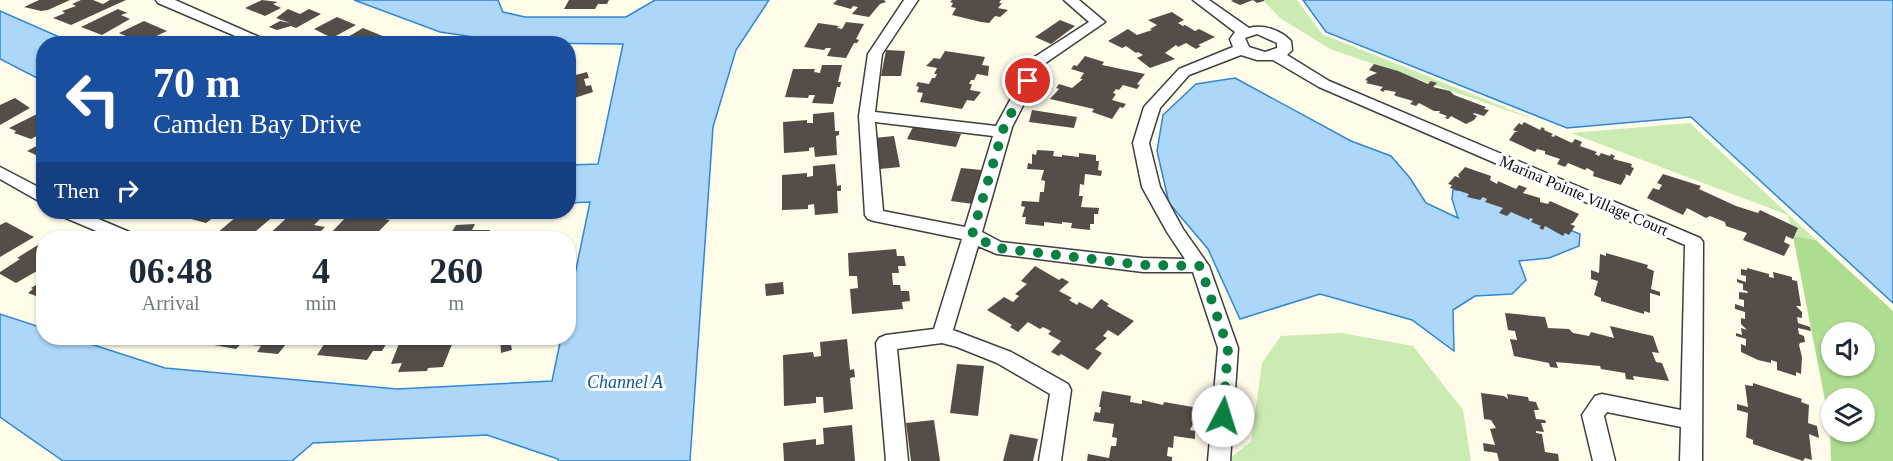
<!DOCTYPE html>
<style>
body{margin:0;font-family:Georgia,serif;background:#f6f6f7;color:#1f2937;height:100vh;display:flex;flex-direction:column;font-size:22px;white-space:nowrap}
*{box-sizing:border-box;margin:0}
p{font-size:20px;color:#747a83}
.icon{flex:none;width:33px;height:33px;fill:none;stroke:currentColor;stroke-width:2;stroke-linecap:round;stroke-linejoin:round}
.map{position:relative;flex:1;overflow:hidden}
.panel{position:absolute;left:36px;top:231px;width:540px;height:114px;display:flex;flex-direction:column;background:#fff;border-radius:24px;box-shadow:0 2px 4px #0004}
.panel>*{flex:none}
.hud{position:absolute;left:36px;top:36px;width:540px;height:183px;border-radius:24px;box-shadow:0 2px 4px #0004;background:#1a4fa0;color:#fff;overflow:hidden}
.tools{position:absolute;left:1821px;top:322px;display:grid;gap:12px}
.tools a{display:grid;place-items:center;width:54px;height:54px;border-radius:50%;background:#fff;box-shadow:0 2px 4px #0004;font-size:30px}
.pin{position:absolute;display:grid;place-items:center;width:51px;height:51px;color:#fff;margin:-26px;border:3px solid #fff;border-radius:50%;box-shadow:0 2px 6px #0007}
.me{position:absolute;width:66px;margin:-33px;rotate:5deg;stroke-linejoin:round;filter:drop-shadow(0 0 4px #0008)}
.turn{display:flex;align-items:center;gap:21px;height:126px;padding:0 18px;font-size:27px}
.turn .icon{width:78px;height:78px;stroke-width:2.5}
.turn b{display:block;font-size:42px;line-height:51px}
.then{display:flex;align-items:center;height:57px;padding:0 18px;background:#0003;gap:12px;font-size:22px}
.eta{display:flex;justify-content:space-evenly;align-items:center;height:102px;text-align:center}
.eta b{font-size:36px;font-weight:700;line-height:42px}
.map>svg:first-child{display:block}
</style>
<div class="map">
<svg width="1893" height="461" viewBox="0 0 1893 461">
<rect width="100%" height="100%" fill="#fffcea"/>
<g fill="#ccebb3">
<polygon points="1263,0 1297,0 1322,34 1544,123 1330,49 1280,18"/>
<polygon points="1690,123 1816,240 1793,236 1788,215 1571,133"/>
<polygon points="1342,333 1413,346 1463,410 1471,461 1231,461 1231,457 1251,442 1262,363 1281,336"/>
</g>
<path fill="#aedc91" fill-rule="evenodd" d="M1793,236L1816,240L1893,311V461H1831L1830,426ZM1832,333H1864V366H1832ZM1832,399H1864V432H1832Z"/>
<g fill="#acd7f9" stroke="#3087d4" stroke-width="1.5">
<polygon points="354,0 498,0 503,12 525,17 626,17 655,0 769,0 736,50 713,127 690,461 558,461 558,459 487,435 313,443 292,461 63,461 0,417 0,314 43,328 44,338 72,338 165,368 397,389 552,381 561,338 568,338 569,303 590,202 569,203 569,165 598,164 623,44 515,43 440,32"/>
<polygon points="1303,0 1893,0 1893,303 1691,117 1567,128 1326,32"/>
<polygon points="0,11 73,43 44,44 43,81 0,59"/>
<polygon points="1235,78 1351,141 1391,156 1410,178 1426,203 1458,218 1452,199 1453,190 1480,190 1530,215 1580,234 1579,246 1549,258 1519,261 1526,280 1512,294 1475,296 1453,310 1454,351 1412,320 1320,294 1240,319 1208,249 1169,203 1157,151 1163,115 1196,84"/>
</g>
<g fill="#554e48">
<polygon points="39,0 70,0 48,10 41,11 24,7"/>
<polygon points="81,0 93,0 103,4 110,0 126,0 71,25 53,18 65,13 62,11 76,6 72,4"/>
<polygon points="262,0 278,2 273,4 281,8 265,16 245,8"/>
<polygon points="569,0 609,0 607,4 598,4 595,9 564,9"/>
<polygon points="837,0 884,0 886,2 880,4 869,17 852,14 858,7 853,6 851,9 833,4"/>
<polygon points="952,0 1001,0 999,3 1002,3 998,8 1008,10 1000,17 995,16 989,23 981,22 952,15 956,8 951,7 953,3 950,2"/>
<polygon points="1233,0 1264,0 1264,1 1257,3 1253,0 1240,5 1231,1"/>
<polygon points="118,9 127,13 121,15 130,19 102,35 81,27"/>
<polygon points="288,9 300,14 309,9 321,14 296,28 291,26 277,30 269,27 280,21 290,23 276,18"/>
<polygon points="1172,12 1184,20 1178,23 1183,26 1185,25 1195,31 1199,29 1215,37 1198,45 1201,46 1196,49 1186,43 1178,47 1176,45 1165,53 1175,59 1150,68 1137,58 1143,55 1138,52 1136,53 1126,46 1122,48 1108,41 1128,29 1137,35 1152,30 1150,29 1157,25 1148,20"/>
<polygon points="337,17 356,25 332,38 314,29"/>
<polygon points="1060,20 1075,26 1051,44 1035,37"/>
<polygon points="144,21 167,31 146,41 141,39 137,41 119,33"/>
<polygon points="846,22 864,24 856,39 859,40 857,43 854,43 846,58 827,56 831,48 826,48 824,50 804,47 818,23 839,26 837,28 842,29"/>
<polygon points="363,28 385,37 373,44 347,44 341,41"/>
<polygon points="886,50 905,51 901,76 881,76"/>
<polygon points="945,51 985,57 982,65 989,66 988,76 977,74 974,80 971,80 969,84 972,84 970,90 981,92 974,101 967,100 962,109 920,102 923,93 917,92 919,87 916,86 918,82 929,84 932,78 935,78 937,74 934,74 937,68 926,66 934,58 940,59"/>
<polygon points="1085,56 1104,62 1102,65 1145,74 1137,84 1140,85 1137,89 1123,85 1119,90 1116,89 1113,93 1116,94 1112,100 1126,104 1123,108 1120,107 1112,119 1092,112 1094,109 1050,99 1059,89 1056,88 1059,84 1072,88 1083,79 1080,79 1084,73 1071,69 1074,65 1077,66"/>
<polygon points="1374,64 1398,71 1428,84 1431,81 1437,83 1433,87 1450,91 1454,95 1486,107 1484,109 1489,110 1484,116 1474,113 1473,114 1477,116 1474,120 1466,124 1451,116 1448,119 1445,118 1447,116 1439,113 1440,111 1434,111 1419,103 1416,106 1410,104 1413,101 1396,96 1394,95 1396,92 1385,90 1383,92 1380,90 1383,87 1366,83 1368,81 1365,80 1368,77 1377,73 1369,70"/>
<polygon points="822,65 842,65 838,82 841,82 840,87 837,87 833,104 812,103 815,95 809,95 808,98 785,97 793,69 815,69 814,72 820,73"/>
<polygon points="587,72 589,78 584,79 586,86 591,85 593,92 568,100 568,77"/>
<polygon points="15,98 30,108 0,125 0,105"/>
<polygon points="1032,110 1077,117 1074,128 1029,122"/>
<polygon points="834,112 835,131 839,131 839,135 836,136 837,155 815,157 814,147 809,148 809,151 784,153 783,122 807,120 807,123 813,123 813,114"/>
<polygon points="37,114 44,119 44,132 31,139 14,133 16,131 9,128"/>
<polygon points="1524,122 1540,130 1542,127 1545,129 1544,130 1553,134 1551,136 1554,137 1555,135 1572,143 1575,139 1582,142 1580,146 1597,152 1595,154 1599,156 1601,153 1610,156 1611,154 1615,156 1613,159 1632,164 1631,167 1634,168 1630,176 1625,174 1626,176 1621,185 1593,176 1594,172 1587,168 1585,170 1568,163 1565,167 1557,164 1560,159 1545,154 1545,151 1537,149 1535,152 1509,140 1515,132 1518,132 1513,130 1519,123 1522,125"/>
<polygon points="913,127 961,134 956,147 907,139"/>
<polygon points="894,136 900,167 880,169 874,138"/>
<polygon points="44,142 44,151 36,155 27,151"/>
<polygon points="1037,150 1054,151 1053,156 1062,157 1062,155 1079,157 1079,153 1096,155 1096,161 1099,161 1098,170 1102,171 1101,176 1085,174 1084,185 1080,184 1079,196 1083,196 1081,207 1099,208 1098,214 1094,214 1094,224 1090,224 1090,230 1071,228 1072,223 1062,222 1062,224 1044,222 1044,226 1025,224 1026,217 1022,217 1025,207 1021,206 1022,201 1039,202 1040,192 1044,192 1045,181 1041,180 1044,170 1027,169 1028,163 1032,164 1032,154 1036,155"/>
<polygon points="835,164 837,186 841,185 841,191 837,191 838,213 815,215 814,204 808,205 808,209 782,210 782,175 807,173 807,177 813,176 813,166"/>
<polygon points="1465,167 1491,176 1490,180 1497,184 1498,181 1516,189 1519,185 1527,188 1523,193 1540,198 1540,202 1548,204 1550,201 1579,214 1573,223 1570,224 1575,226 1569,235 1565,233 1563,236 1545,226 1543,230 1539,228 1541,226 1531,222 1533,219 1530,218 1529,220 1511,212 1507,216 1499,213 1503,208 1485,202 1487,199 1483,197 1480,200 1467,197 1469,194 1450,188 1452,185 1448,184 1455,176 1460,178 1458,175"/>
<polygon points="961,168 982,170 973,204 951,201"/>
<polygon points="1663,174 1701,186 1699,189 1736,206 1758,213 1760,210 1798,228 1793,239 1786,236 1784,242 1790,245 1784,256 1743,240 1747,233 1726,226 1725,222 1710,216 1706,218 1687,208 1683,215 1647,198 1653,188 1659,190 1662,185 1657,183"/>
<polygon points="172,212 221,212 206,223 169,213"/>
<polygon points="242,212 276,214 248,238 235,236 237,234 234,233 227,238 211,238"/>
<polygon points="293,212 326,213 314,225 325,227 314,238 265,238"/>
<polygon points="349,214 363,215 390,220 372,238 326,238"/>
<polygon points="6,222 34,237 0,257 0,225"/>
<polygon points="475,224 472,230 490,230 487,238 448,238 456,225"/>
<polygon points="397,233 431,236 429,238 393,238"/>
<polygon points="41,243 44,244 44,267 16,283 0,274 0,272 20,259 17,258"/>
<polygon points="896,249 897,256 904,256 906,266 898,266 899,273 892,273 893,285 900,285 901,291 909,291 910,301 902,302 903,309 852,314 850,289 858,288 857,276 849,276 848,253"/>
<polygon points="1606,253 1648,265 1647,268 1654,271 1651,289 1660,292 1660,296 1650,293 1650,313 1644,311 1644,314 1601,301 1601,298 1594,295 1598,281 1591,279 1591,270 1599,273 1600,254 1606,256"/>
<polygon points="1035,266 1059,280 1062,278 1069,282 1059,291 1072,298 1069,300 1077,305 1079,302 1092,309 1101,299 1109,304 1107,306 1134,321 1118,336 1108,330 1103,336 1107,338 1095,349 1102,353 1088,370 1061,354 1059,356 1051,352 1061,341 1048,334 1051,331 1043,327 1040,329 1028,322 1018,332 1010,327 1012,325 987,310 1004,297 1013,302 1019,296 1015,294 1027,284 1021,281"/>
<polygon points="1747,268 1769,274 1769,277 1774,278 1773,272 1792,277 1792,280 1797,281 1801,306 1796,306 1802,312 1802,318 1797,317 1798,323 1810,327 1811,331 1798,328 1799,334 1804,336 1805,342 1800,343 1799,345 1802,357 1801,374 1796,372 1796,376 1777,370 1777,362 1771,360 1771,363 1758,360 1741,352 1741,344 1746,346 1746,339 1736,336 1736,333 1742,335 1741,328 1747,330 1741,324 1741,318 1745,319 1745,312 1735,309 1735,304 1744,307 1744,300 1739,299 1739,292 1748,293 1747,291 1743,290 1743,284 1737,282 1737,279 1746,282 1746,276 1741,275 1741,269 1747,270"/>
<polygon points="44,280 44,299 28,293 33,289 31,288"/>
<polygon points="783,282 784,294 766,296 765,284"/>
<polygon points="1505,313 1545,317 1548,328 1569,329 1573,333 1589,336 1591,332 1614,338 1610,326 1653,336 1659,353 1652,352 1656,362 1662,363 1669,381 1633,376 1634,380 1626,379 1625,373 1601,369 1600,366 1556,362 1558,368 1550,367 1549,363 1514,356 1510,339 1517,340 1515,331 1508,330"/>
<polygon points="195,338 247,338 236,349 192,341"/>
<polygon points="258,338 291,338 278,354 257,352 261,346 251,345"/>
<polygon points="328,338 390,338 382,351 373,351 367,360 317,355"/>
<polygon points="500,338 527,338 527,341 511,345 512,350 501,353"/>
<polygon points="454,339 443,367 428,368 427,371 398,372 402,363 391,364 400,341"/>
<polygon points="847,339 850,370 854,369 855,377 850,378 853,409 824,413 823,397 816,397 816,403 784,406 783,355 813,352 814,357 821,356 820,342"/>
<polygon points="957,364 984,366 978,416 950,413"/>
<polygon points="1753,383 1802,399 1801,402 1809,405 1808,423 1817,426 1819,438 1809,434 1812,460 1805,458 1803,461 1753,444 1753,440 1746,437 1748,413 1737,410 1737,404 1748,407 1745,385 1753,386"/>
<polygon points="1102,391 1131,396 1130,402 1142,404 1142,400 1163,405 1164,402 1193,407 1193,424 1190,430 1195,431 1195,439 1174,436 1173,448 1168,447 1167,456 1172,457 1172,461 1087,461 1088,454 1109,458 1111,446 1116,446 1117,438 1112,437 1114,424 1093,421 1095,412 1100,413 1101,407 1099,407"/>
<polygon points="1481,393 1504,396 1508,399 1507,394 1528,397 1529,401 1536,402 1539,410 1534,410 1536,419 1545,420 1546,423 1541,423 1544,432 1536,431 1536,433 1542,434 1545,452 1558,454 1559,461 1499,461 1497,453 1484,451 1483,443 1495,445 1490,429 1496,428 1491,420 1484,419"/>
<polygon points="934,420 940,461 911,461 906,423"/>
<polygon points="852,425 855,461 784,461 783,443 816,439 816,445 824,444 823,428"/>
<polygon points="1010,434 1038,439 1033,461 1003,461"/>
</g>
<g fill="none" stroke-linecap="round" stroke-linejoin="round">
<g stroke="#3f3f3f" stroke-width="3">
<g id="minor">
<polygon points="156,0 175,0 275,44 254,44 158,3"/>
<path d="M904,0H918L882,54L875,112L996,126L1033,58L1089,22L1064,0H1079L1105,22L1044,64L1012,127L982,232L1001,242L1143,258L1185,259L1167,232L1142,187L1133,143L1144,107L1179,69L1233,47L1230,39L1235,32L1193,0H1209L1249,28C1263,24 1281,30 1291,41L1292,50L1287,55L1329,81L1700,238L1703,242L1702,461H1680L1681,427L1607,412L1604,416L1615,461H1593L1582,415L1595,396L1602,394L1681,410L1685,245L1319,87L1273,60H1257L1241,55L1189,75L1160,108L1149,143L1160,187L1183,229L1209,266L1238,348L1230,461H1208L1218,348L1193,272H1143L997,254L978,246L953,330L1011,352L1068,384L1071,390L1061,461H1039L1050,394L997,363L957,347L942,343L897,349L908,461H886L876,343L879,338L886,335L934,329L962,239L874,221L868,219L865,215L859,116L868,54ZM1257,34L1277,43V48L1265,52L1249,47L1245,38ZM875,122L993,136L965,227L883,211Z"/>
<polygon points="0,167 44,190 44,204 0,179"/>
<polygon points="58,212 82,212 134,234 137,238 113,238 61,216"/>
</g>
</g>
<use href="#minor" fill="#fff" fill-rule="evenodd"/>
</g>
<g fill="none" stroke-linecap="round" stroke-linejoin="round">
<polyline stroke="#0b8043" stroke-width="10" stroke-dasharray="0 18" points="1028,81 1004,127 972,235 997,248 1143,265 1200,266 1228,348 1223,416"/>
</g>
<g text-anchor="middle" stroke-width="6" stroke-linejoin="round" paint-order="stroke">
<g font-size="16" fill="#0c0c0c" stroke="#fff">
<text transform="translate(1584 195) rotate(23)" y="6">Marina Pointe Village Court</text>
</g>
<g font-size="18" font-style="italic" fill="#1059a3" stroke="#fff">
<text x="625" y="388">Channel A</text>
</g>
</g>
</svg>
<div class="tools">
<a><svg class="icon" aria-label="sound" viewBox="0 0 24 24"><path d="M4 9h4l5-4v14l-5-4H4zM17 9q2 3 0 6"/></svg></a>
<a><svg class="icon" aria-label="layers" viewBox="0 0 24 24"><path d="M12 4l9 5-9 5-9-5zM3 14l9 5 9-5"/></svg></a>
</div>
<div class="pin" style="left:1028px;top:81px;background:#d93025"><svg class="icon" aria-label="arrive" viewBox="0 0 24 24"><path d="M6 21V4h12l-3 4 3 4H6"/></svg></div>
<svg class="me" style="left:1223px;top:416px" viewBox="-20 -20 40 40"><circle r="19" fill="#fff"/><path d="M0-13L10 11 0 6-10 11z" fill="#0b8043"/></svg>
<div class="hud">
<div class="turn"><svg class="icon" aria-label="left" viewBox="0 0 24 24"><path d="M17 20v-9H6M10 6l-5 5 5 5"/></svg><div><b>70 m</b>Camden Bay Drive</div></div>
<div class="then">Then<svg class="icon" aria-label="right" viewBox="0 0 24 24"><path d="M7 20v-9h11M14 6l5 5-5 5"/></svg></div>
</div>
<section class="panel">
<div class="eta">
<div><b>06:48</b><p>Arrival</p></div>
<div><b>4</b><p>min</p></div>
<div><b>260</b><p>m</p></div>
</div>
</section>
</div>
